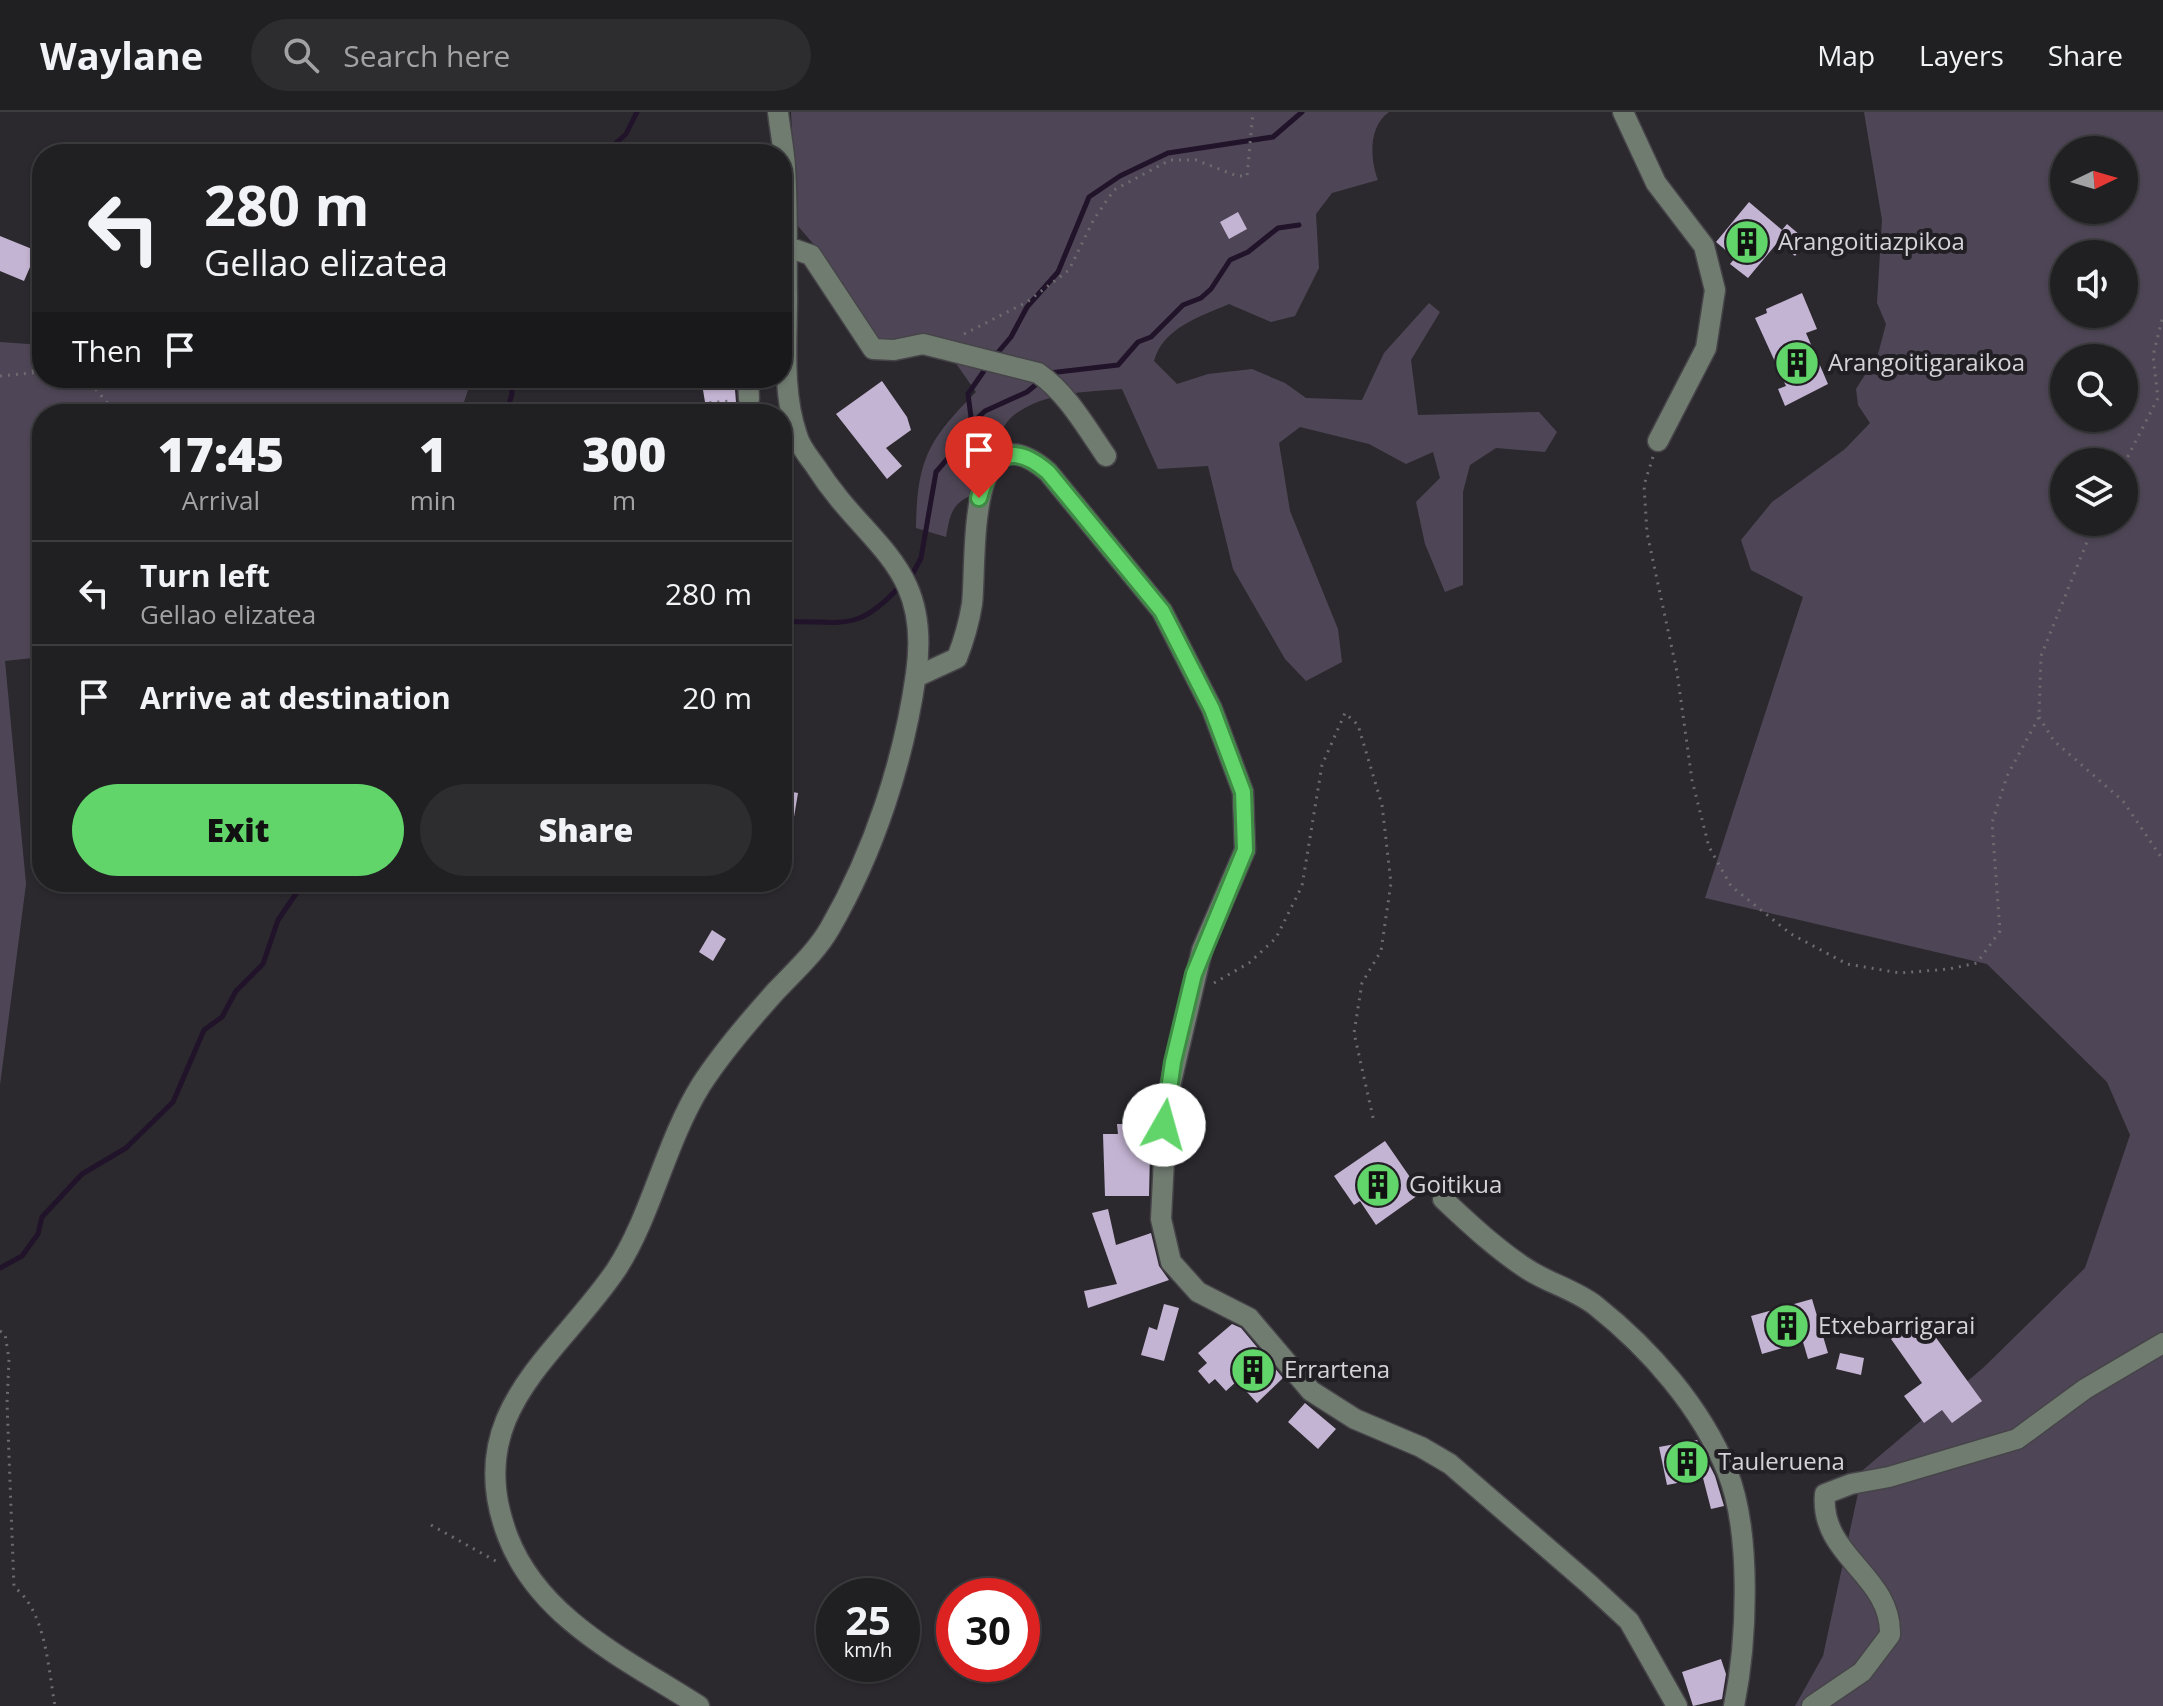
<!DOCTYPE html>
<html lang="en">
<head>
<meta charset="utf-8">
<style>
  :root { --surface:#201f22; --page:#2d2c2f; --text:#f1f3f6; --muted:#a2a2a5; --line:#3d3d40; --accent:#61d46a }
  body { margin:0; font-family:"Open Sans",sans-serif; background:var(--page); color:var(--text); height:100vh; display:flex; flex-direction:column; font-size:30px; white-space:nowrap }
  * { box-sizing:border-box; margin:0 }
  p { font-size:26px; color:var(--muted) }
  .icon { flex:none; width:44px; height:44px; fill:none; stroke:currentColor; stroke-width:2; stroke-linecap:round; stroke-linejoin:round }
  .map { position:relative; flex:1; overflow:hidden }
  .panel { position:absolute; left:32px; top:292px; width:760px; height:488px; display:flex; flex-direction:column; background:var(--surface); border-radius:32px; box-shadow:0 2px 6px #0004,0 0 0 2px var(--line) }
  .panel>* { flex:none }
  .guide { position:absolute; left:32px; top:32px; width:760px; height:244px; border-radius:32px; box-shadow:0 2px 6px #0004,0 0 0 2px var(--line); background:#201f22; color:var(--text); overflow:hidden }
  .needle { width:52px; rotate:85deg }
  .buttons { position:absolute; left:2050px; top:24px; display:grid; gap:16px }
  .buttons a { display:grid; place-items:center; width:88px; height:88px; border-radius:50%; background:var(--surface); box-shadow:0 2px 6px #0004,0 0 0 2px var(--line); font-size:40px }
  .speed { position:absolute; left:816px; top:1466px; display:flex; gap:16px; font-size:40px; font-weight:700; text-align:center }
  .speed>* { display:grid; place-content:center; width:104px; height:104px; border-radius:50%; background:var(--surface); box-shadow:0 2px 6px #0004,0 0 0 2px var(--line); line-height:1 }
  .speed small { font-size:20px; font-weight:400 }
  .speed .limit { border:12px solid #d22; background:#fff; color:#111 }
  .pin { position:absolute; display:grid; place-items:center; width:68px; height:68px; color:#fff; margin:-82px -34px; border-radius:50% 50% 50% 0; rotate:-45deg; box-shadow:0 0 8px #0007 }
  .pin .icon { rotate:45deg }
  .me { position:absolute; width:88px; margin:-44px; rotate:7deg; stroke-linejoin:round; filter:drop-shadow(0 0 6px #0008) }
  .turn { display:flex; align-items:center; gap:28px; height:168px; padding:0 40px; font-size:36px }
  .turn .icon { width:104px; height:104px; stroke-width:2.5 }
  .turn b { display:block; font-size:56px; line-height:68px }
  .then { display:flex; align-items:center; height:76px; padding:0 40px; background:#0003; gap:16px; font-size:30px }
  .eta { display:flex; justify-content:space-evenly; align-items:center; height:136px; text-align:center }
  .eta b { font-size:48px; font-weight:800; line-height:56px }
  .primary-button { display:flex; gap:16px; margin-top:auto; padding:16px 40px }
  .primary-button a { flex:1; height:92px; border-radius:48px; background:var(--accent); color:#111; font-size:32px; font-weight:800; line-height:92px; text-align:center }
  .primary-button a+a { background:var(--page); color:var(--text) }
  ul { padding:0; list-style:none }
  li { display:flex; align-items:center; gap:24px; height:104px; padding:0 40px; border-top:2px solid var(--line) }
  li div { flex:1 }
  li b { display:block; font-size:30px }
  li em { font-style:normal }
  header { display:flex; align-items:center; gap:48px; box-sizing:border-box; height:112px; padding:0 40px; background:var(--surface); border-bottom:2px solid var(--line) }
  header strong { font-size:38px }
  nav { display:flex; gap:44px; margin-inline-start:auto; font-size:28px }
  .search { width:560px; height:72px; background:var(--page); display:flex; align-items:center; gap:20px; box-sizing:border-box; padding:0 28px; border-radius:44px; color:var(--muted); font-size:30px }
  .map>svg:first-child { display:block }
</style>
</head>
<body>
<header>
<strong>Waylane</strong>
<div class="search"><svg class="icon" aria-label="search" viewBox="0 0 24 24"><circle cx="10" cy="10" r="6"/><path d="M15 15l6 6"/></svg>Search here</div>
<nav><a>Map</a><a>Layers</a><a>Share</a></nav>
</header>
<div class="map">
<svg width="2163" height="1594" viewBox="0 0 2163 1594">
  <rect width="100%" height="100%" fill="#2b292e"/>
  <path fill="#4e4656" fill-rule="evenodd" d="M791 0H1389C1368 15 1370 47 1378 68L1332 81 1316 102 1319 156 1295 204 1271 210 1229 192C1199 205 1163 216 1154 249L1177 272 1208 262 1252 257 1285 271 1306 286 1362 288 1384 241 1429 191 1440 200 1411 248 1418 303 1539 300 1557 320 1545 340 1496 336 1470 353 1463 380V473L1445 480 1425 432 1416 390 1440 366 1433 340 1406 352 1369 332 1300 315 1279 331 1290 399 1338 517 1342 550 1306 569 1285 547 1233 457 1208 354 1158 357 1122 277C1086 280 1044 280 1014 303 997 316 982 362 975 382 952 390 950 402 946 425L916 416C917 348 928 328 976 280L943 233 885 241 823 143 797 113Z
    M1864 0H2163V1594H1795L1823 1544 1863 1358 1983 1256 2085 1156 2130 1023 2107 970 1987 852 1705 786 1803 485 1751 458 1741 428 1772 390 1845 337 1870 311 1858 293 1856 277 1878 242 1886 212 1877 191 1882 108ZM2064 38H2124V98H2064ZM2064 142H2124V202H2064ZM2064 246H2124V306H2064ZM2064 350H2124V410H2064Z
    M0 230 42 233V266H157L181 276 194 266H472L460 302H42V545L5 549 26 772 0 973Z"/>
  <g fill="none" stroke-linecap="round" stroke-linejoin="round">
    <path stroke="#20132a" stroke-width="5" d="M604 42 626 22 637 0
      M994 245 1011 225 1027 195 1058 160 1089 85 1120 64 1168 41 1273 25 1302 0
      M1049 261 1118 253 1138 230 1151 225 1183 193 1201 186 1211 177 1230 148 1248 140 1278 116 1299 113
      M506 302 512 282 511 266
      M967 316 985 299 1027 280 1039 270
      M913 461 921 446 936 360 961 331 971 305 968 282 988 253
      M782 510C840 507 855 524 900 474
      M0 1156 22 1144 38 1122 42 1105 82 1062 126 1036 173 990 204 918 222 905 236 879 263 852 278 808 304 770"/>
  </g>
  <path fill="#c4b4d3" d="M1749 90 1782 118 1787 112 1807 129 1795 144 1778 130 1748 166 1730 152 1735 146 1716 130Z
    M1238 100 1247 117 1229 127 1220 110Z
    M0 124 37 139 24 169 0 159Z
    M1802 181 1817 217 1806 221 1828 272 1785 294 1778 277 1786 274 1755 206 1767 201 1766 197Z
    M701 266H734L737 302H707Z
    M882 269 907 305 911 318 886 336 902 354 887 367 836 302Z
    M782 678 798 681 790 729 782 728Z
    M712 818 726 827 713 849 699 840Z
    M1134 998H1151L1149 1084H1105L1103 1022H1118L1117 1012H1135Z
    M1385 1029 1421 1081 1376 1113 1360 1089 1354 1093 1334 1064Z
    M1108 1097 1116 1133 1151 1121 1159 1154 1169 1168 1088 1196 1084 1179 1117 1172 1092 1101Z
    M1812 1187 1828 1241 1808 1247 1803 1230 1762 1242 1751 1204Z
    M1164 1192 1179 1196 1164 1249 1141 1243 1149 1215 1157 1218Z
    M1921 1205 1982 1289 1952 1311 1942 1298 1924 1311 1904 1284 1922 1271 1891 1227Z
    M1232 1212 1241 1216 1283 1266 1257 1291 1237 1269 1226 1279 1215 1267 1209 1272 1198 1259 1207 1251 1198 1241Z
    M1840 1241 1864 1246 1861 1263 1836 1257Z
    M1305 1291 1336 1317 1318 1337 1288 1310Z
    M1697 1328 1715 1364 1724 1394 1711 1397 1703 1366 1667 1373 1659 1335Z
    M1721 1547 1726 1562 1722 1587 1693 1594 1682 1560Z"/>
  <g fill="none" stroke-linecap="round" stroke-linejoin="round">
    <g stroke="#464449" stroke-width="23">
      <path id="minor" d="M1623 0 1656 71 1704 134 1715 178 1706 236 1658 329
        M782 133 811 143 873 237 894 238 923 232 1038 261C1067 281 1086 315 1106 344
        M748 266 749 287
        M916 565 957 546C964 528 969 511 972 492 977 450 965 289 1048 360L1162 499 1212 597 1243 680 1245 738 1202 838 1167 987 1161 1107 1171 1150 1198 1180 1249 1206 1311 1279 1355 1307 1421 1335 1450 1352 1589 1472 1629 1509 1677 1594
        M1443 1087C1470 1112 1496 1137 1527 1157 1548 1171 1576 1178 1596 1194 1650 1237 1701 1295 1727 1359 1752 1420 1747 1530 1734 1594
        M699 1594C628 1548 540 1508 508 1425 460 1301 557 1245 616 1158 651 1105 665 1031 701 973 723 939 749 909 776 879 795 859 817 839 830 816 874 740 904 648 916 562 932 452 867 435 816 355 809 345 800 335 797 323 782 280 787 230 787 185 786 142 788 98 785 55 784 37 780 18 778 0
        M1812 1594 1862 1560 1890 1523C1892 1463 1819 1444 1825 1382L1851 1372 1889 1365 2017 1327 2085 1277 2163 1231"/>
    </g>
    <path stroke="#6d6b70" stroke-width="3" stroke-dasharray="2 6" stroke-linecap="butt" d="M964 222 1027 190 1069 158 1094 107 1114 78 1170 48H1196L1237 64H1247L1253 0
      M32 259 42 255
      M0 264 42 260
      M75 266 92 273 117 302
      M699 302 707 291 730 289
      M1653 345 1644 373 1647 421 1677 560 1692 668 1709 735 1731 774 1791 822 1847 852 1900 861 1949 857 1977 851 2000 819 1992 711 2007 664 2039 605 2041 544 2095 410
      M2124 352 2158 286 2153 244 2163 203
      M2039 605 2054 629 2123 689 2163 748
      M1214 871 1249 851 1276 826 1302 774 1322 653 1345 601 1358 613 1382 693 1391 771 1381 839 1362 871 1354 921 1374 1010
      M0 1219 5 1222 9 1247 7 1291 14 1475C46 1499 48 1556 55 1594
      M431 1413 501 1452"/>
    <use href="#minor" stroke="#717c71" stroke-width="20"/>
  </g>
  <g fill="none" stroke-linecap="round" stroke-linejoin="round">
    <g stroke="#3f8a45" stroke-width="20">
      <path id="route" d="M979 386C991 344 1011 328 1048 360L1162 499 1212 597 1243 680 1245 738 1194 862 1173 950 1164 1013"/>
    </g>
    <use href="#route" stroke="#61d46a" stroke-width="14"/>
  </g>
  <defs>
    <g id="building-disc" transform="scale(2.3)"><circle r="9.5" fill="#61d46a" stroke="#221f24"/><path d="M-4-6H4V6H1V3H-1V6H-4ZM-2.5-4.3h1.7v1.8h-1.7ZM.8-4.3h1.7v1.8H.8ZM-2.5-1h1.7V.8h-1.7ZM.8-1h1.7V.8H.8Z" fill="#111"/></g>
  </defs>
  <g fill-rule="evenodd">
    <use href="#building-disc" x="1747" y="130"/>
    <use href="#building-disc" x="1797" y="251"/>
    <use href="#building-disc" x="1378" y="1073"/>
    <use href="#building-disc" x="1787" y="1214"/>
    <use href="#building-disc" x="1253" y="1258"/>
    <use href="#building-disc" x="1687" y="1350"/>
  </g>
  <g text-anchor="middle" stroke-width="8" stroke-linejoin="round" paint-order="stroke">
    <g font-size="24" fill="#d5d3d7" stroke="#221f24" text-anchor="start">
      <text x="1778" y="138">Arangoitiazpikoa</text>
      <text x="1828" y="259">Arangoitigaraikoa</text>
      <text x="1409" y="1081">Goitikua</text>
      <text x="1818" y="1222">Etxebarrigarai</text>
      <text x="1284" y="1266">Errartena</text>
      <text x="1718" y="1358">Tauleruena</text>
    </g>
  </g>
</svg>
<div class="buttons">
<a><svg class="needle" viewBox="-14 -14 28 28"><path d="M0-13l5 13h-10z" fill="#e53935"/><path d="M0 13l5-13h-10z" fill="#a2a2a5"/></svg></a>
<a><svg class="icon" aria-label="sound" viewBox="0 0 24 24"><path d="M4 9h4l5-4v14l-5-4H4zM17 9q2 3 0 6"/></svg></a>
<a><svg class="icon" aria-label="search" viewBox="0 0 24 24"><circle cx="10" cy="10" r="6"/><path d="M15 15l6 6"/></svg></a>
<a><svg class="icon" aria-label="layers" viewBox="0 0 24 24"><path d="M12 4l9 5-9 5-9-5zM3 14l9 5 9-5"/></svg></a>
</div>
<div class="speed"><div>25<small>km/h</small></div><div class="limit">30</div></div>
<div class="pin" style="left:979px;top:386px;background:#d93025"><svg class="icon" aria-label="arrive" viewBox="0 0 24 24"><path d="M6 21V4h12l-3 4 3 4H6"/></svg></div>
<svg class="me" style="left:1164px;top:1013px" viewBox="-20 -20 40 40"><circle r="19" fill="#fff"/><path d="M0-13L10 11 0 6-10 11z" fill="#61d46a"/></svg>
<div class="guide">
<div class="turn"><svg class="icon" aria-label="left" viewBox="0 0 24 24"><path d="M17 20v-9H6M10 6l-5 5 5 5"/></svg><div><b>280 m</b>Gellao elizatea</div></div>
<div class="then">Then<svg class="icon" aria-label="arrive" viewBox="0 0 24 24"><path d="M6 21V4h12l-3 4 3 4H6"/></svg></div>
</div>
<section class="panel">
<div class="eta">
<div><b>17:45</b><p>Arrival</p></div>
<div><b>1</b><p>min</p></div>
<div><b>300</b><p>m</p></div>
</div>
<ul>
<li><svg class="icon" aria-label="left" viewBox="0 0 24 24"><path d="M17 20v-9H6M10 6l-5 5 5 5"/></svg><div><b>Turn left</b><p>Gellao elizatea</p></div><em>280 m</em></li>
<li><svg class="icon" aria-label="arrive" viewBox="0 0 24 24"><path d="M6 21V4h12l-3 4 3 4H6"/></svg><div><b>Arrive at destination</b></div><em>20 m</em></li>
</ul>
<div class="primary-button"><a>Exit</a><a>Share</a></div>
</section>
</div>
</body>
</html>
